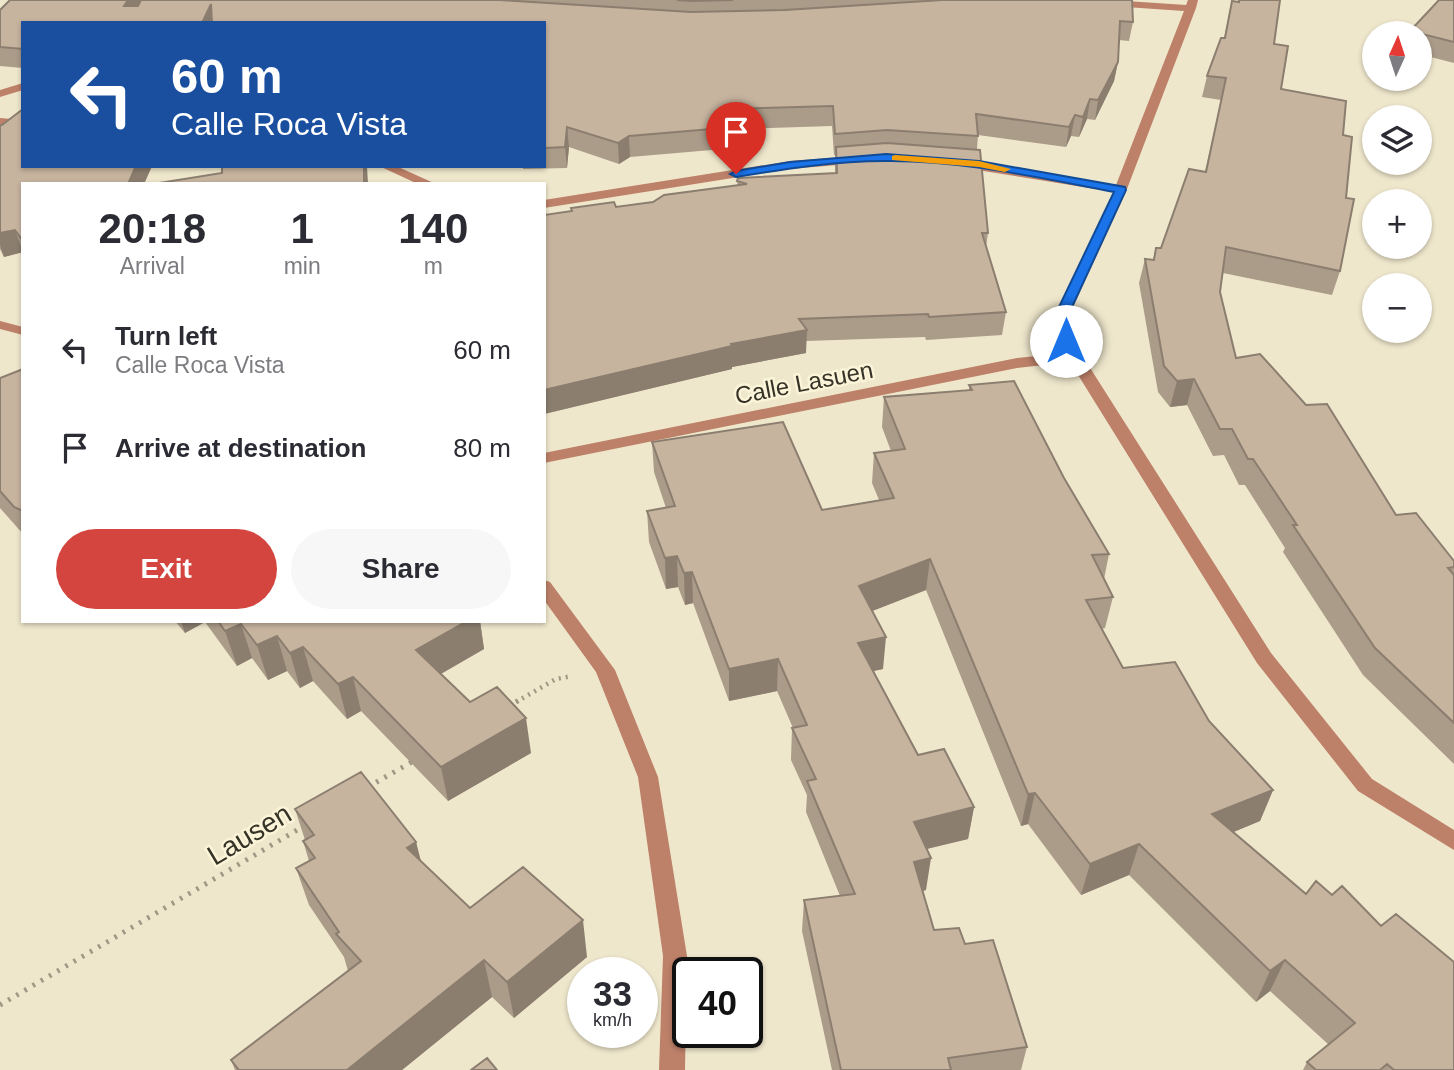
<!DOCTYPE html>
<html lang="en">
<head>
<meta charset="utf-8">
<style>
  :root { --surface:#fff; --page:#f7f7f7; --text:#2b2b33; --muted:#7c7c81; --accent:#d3453e }
  body { margin:0; font-family:Helvetica,sans-serif; background:var(--page); color:var(--text); height:100vh; display:flex; flex-direction:column; font-size:26px; white-space:nowrap }
  * { box-sizing:border-box; margin:0 }
  p { font-size:23px; color:var(--muted) }
  .icon { flex:none; width:38px; height:38px; fill:none; stroke:currentColor; stroke-width:2; stroke-linecap:round; stroke-linejoin:round }
  .map { position:relative; flex:1; overflow:hidden }
  .panel { position:absolute; left:21px; top:182px; width:525px; height:441px; display:flex; flex-direction:column; background:var(--surface); border-radius:0px; box-shadow:0 2px 5px #0004 }
  .panel>* { flex:none }
  .hud { position:absolute; left:21px; top:21px; width:525px; height:147px; border-radius:0px; box-shadow:0 2px 5px #0004; background:#1a4fa0; color:#fff; overflow:hidden }
  .needle { width:46px; rotate:3deg }
  .buttons { position:absolute; left:1362px; top:21px; display:grid; gap:14px }
  .buttons a { display:grid; place-items:center; width:70px; height:70px; border-radius:50%; background:var(--surface); box-shadow:0 2px 5px #0004; font-size:35px }
  .speed { position:absolute; left:567px; top:957px; display:flex; gap:14px; font-size:35px; font-weight:700; text-align:center }
  .speed>* { display:grid; place-content:center; width:91px; height:91px; border-radius:50%; background:var(--surface); box-shadow:0 2px 5px #0004; line-height:1 }
  .speed small { font-size:18px; font-weight:400 }
  .speed .limit { border:4px solid #111; border-radius:10px; background:#fff; color:#111 }
  .pin { position:absolute; display:grid; place-items:center; width:60px; height:60px; color:#fff; margin:-72px -30px; border-radius:50% 50% 50% 0; rotate:-45deg; box-shadow:0 0 7px #0007 }
  .pin .icon { rotate:45deg }
  .me { position:absolute; width:77px; margin:-38px; rotate:0deg; stroke-linejoin:round; filter:drop-shadow(0 0 5px #0008) }
  .turn { display:flex; align-items:center; gap:24px; height:147px; padding:0 35px; font-size:32px }
  .turn .icon { width:91px; height:91px; stroke-width:2.5 }
  .turn b { display:block; font-size:49px; line-height:60px }
  .eta { display:flex; justify-content:space-evenly; align-items:center; height:119px; text-align:center }
  .eta b { font-size:42px; font-weight:700; line-height:49px }
  .cta { display:flex; gap:14px; margin-top:auto; padding:14px 35px }
  .cta a { flex:1; height:80px; border-radius:42px; background:var(--accent); color:#fff; font-size:28px; font-weight:700; line-height:80px; text-align:center }
  .cta a+a { background:var(--page); color:var(--text) }
  ul { padding:0; list-style:none }
  li { display:flex; align-items:center; gap:21px; height:98px; padding:0 35px }
  li div { flex:1 }
  li b { display:block; font-size:26px }
  li em { font-style:normal }
  .map>svg:first-child { display:block }
</style>
</head>
<body>
<div class="map">
<svg width="1454" height="1070" viewBox="0 0 1454 1070">
  <rect width="100%" height="100%" fill="#efe7cc"/>
  <g fill="none" stroke-linecap="round" stroke-linejoin="round">
    <path stroke="#9e9884" stroke-width="4.5" stroke-dasharray="2 5" stroke-linecap="butt" d="M516 702 556 679 572 676"/>
    <path stroke="#9e9884" stroke-width="5" stroke-dasharray="2.5 7" stroke-linecap="butt" d="M508 707 519 700
      M368 787 415 760
      M0 1005 304 826"/>
    <path fill="#bd8068" fill-rule="evenodd" d="M1188 0H1198L1196 8 1127 189 1073 307V341L1271 653 1372 779 1454 830V850L1358 791 1257 663 1070 362 1017 368 544 463V453L1017 358 1065 353 1059 341V307L1114 192 958 167 952 163 958 159 1116 185 1184 11 1111 6 1106 3 1111 0 1186 5Z
      M23 83V90L0 97V90Z
      M0 118 23 120V126L0 124Z
      M857 156 863 160 861 163 790 169 544 208V200L790 161Z
      M379 166H396L436 184H418Z
      M0 321 23 327V335L0 329Z
      M544 580 550 582 615 670 658 777 687 956 685 1070H659L663 956 638 777 596 672 544 600Z"/>
  </g>
  <path fill="#ab9b89" d="M10 0H1132L1133 22 1129 41 1119 40 1118 62 1114 81 1095 120 1087 119 1079 137 1071 136 1066 147 978 135 977 149 988 233 986 247 1006 312 1002 335 926 340 925 337 806 341V353L732 367V369L544 414V215L571 211V208L616 207 653 202 737 186 738 178 835 173V155H834L832 126 735 129V148L630 157 619 164 569 147 567 168 523 169V166H544V23H23V68L0 66V10Z
    M1454 0V63L1419 54V33H1409L1410 31Z
    M1232 1 1274 44 1281 89 1343 135 1346 198 1340 271 1332 295 1223 273 1220 292 1236 358 1396 515 1454 561V764L1363 675 1283 552 1285 548 1245 485H1239L1224 455 1213 456 1187 405 1170 407 1158 392 1139 283 1145 259 1153 260 1156 248H1161L1205 172 1221 100 1202 97 1207 76 1224 38Z
    M0 125H2L23 166H152L144 184H23V252L4 257 0 249Z
    M484 166H522L484 168Z
    M23 369V534L0 508V378Z
    M969 385 1064 478 1109 554 1104 579 1113 597 1105 628 1102 629 1123 668 1209 721 1273 790 1260 821 1233 832 1454 1070H1303L1307 1062 1329 1045 1270 991 1256 1002 1129 875 1081 895 1028 824 1021 826 926 590 872 611 883 669 873 671 918 755 974 807 968 839 927 849 926 890 923 891 934 930 965 944 1027 1047 1021 1070H832L802 931 804 900 840 896 806 812 807 795 791 760 792 728H793L777 691 729 701 693 603 685 605 678 587 666 589 649 542 647 511 666 508 654 472 652 442 822 510 879 500 872 483 874 453 891 451 882 427 884 397 969 390Z
    M175 621H480L484 649 441 674 470 702 531 753 448 801 361 711 347 719 313 681 300 688 287 671 268 680 252 658 237 666 205 622 185 633Z
    M295 809 416 842 421 861 470 908 587 957 514 1018 492 997 402 1070H235L231 1060 348 971 344 957 309 905 296 868 309 861 303 841 305 840Z"/>
  <path fill="#8b7e6f" d="M128 0H143L130 23 124 6Z
    M211 4 215 23H202Z
    M1118 62 1114 81 1095 120 1098 100Z
    M1090 99 1087 119 1079 137 1083 117Z
    M1075 115 1071 136 1066 147 1069 127Z
    M567 127 569 147 567 168 565 147Z
    M629 136 630 157 619 164 618 143Z
    M136 166H152L144 184H128Z
    M364 166H367L368 184H364Z
    M15 230 23 252 4 257 0 245V233Z
    M807 330 806 353 732 367V369L544 414V390L731 344Z
    M1194 379 1187 405 1170 407 1177 381Z
    M677 556 678 587 666 589 665 558Z
    M930 559 926 590 857 617 859 586Z
    M692 572 693 603 685 605 684 573Z
    M181 621H204L205 622 185 633Z
    M467 621H480L484 649 423 684 416 650Z
    M241 624 252 658 237 666 225 631Z
    M277 636 287 671 268 680 257 645Z
    M886 637 883 669 855 675 858 643Z
    M303 647 313 681 300 688 290 653Z
    M778 659 777 691 729 701V669Z
    M353 677 361 711 347 719 338 684Z
    M526 718 531 753 448 801 441 767Z
    M1273 790 1260 821 1200 846 1212 814Z
    M1035 793 1028 824 1021 826 1028 794Z
    M974 807 968 839 909 853 914 822Z
    M416 842 425 879 407 848Z
    M1139 844 1129 875 1081 895 1090 864Z
    M931 858 926 890 910 894 914 862Z
    M583 920 587 957 514 1018 507 982Z
    M484 960 492 997 402 1070H347Z
    M1285 960 1270 991 1256 1002 1270 971Z"/>
  <path fill="#c7b49f" stroke="#8b7e6f" stroke-width="2" d="M10 0H128L124 6H138L141 0H500L691 12 785 10 942 0H1132L1133 22 1120 21 1118 62 1098 100 1090 99 1083 117 1075 115 1069 127 976 114 978 136 887 130 835 134 833 106 732 109 735 127 629 136 618 143 567 127 565 147 544 148V23H212L211 4 202 23H23V49L0 47V10Z
    M677 0H733L691 1Z
    M1239 0H1280L1274 44 1288 46 1281 89 1346 101 1343 135 1352 137 1346 198 1354 199 1340 271 1226 247 1220 292 1236 358 1260 354 1306 405 1327 404 1396 515 1416 513 1454 561V567L1448 568 1454 575V723L1375 648 1293 525H1297L1253 459H1248L1232 429H1220L1194 379 1177 381 1164 366 1145 259 1154 260 1156 248H1161L1189 169 1206 172 1226 78 1207 76 1221 38H1225L1232 1 1239 2Z
    M1439 0H1454V42L1410 31Z
    M23 109V166H136L128 184H23V241L15 230 0 233V125H2Z
    M887 143 980 150 988 233H982L1006 312 929 317 928 314 799 319 807 330 731 344 732 346 544 390V215L572 211 571 208 614 202 616 207 653 202 664 195 747 184 737 181 738 178 837 173 836 147Z
    M222 166H364V184H153L222 173Z
    M23 369V511L14 507 0 491V378Z
    M1014 381 1064 478 1109 554 1092 555 1113 597 1086 600 1123 668 1175 662 1209 721 1273 790 1212 814 1306 894 1316 881 1332 895 1342 886 1381 926 1396 914 1454 962V1070H1394L1387 1064 1380 1070H1316L1307 1062 1355 1023 1285 960 1270 971 1139 844 1090 864 1035 793 1028 794 930 559 859 586 886 637 858 643 918 755 944 749 974 807 914 822 931 858 914 862 934 930 959 928 965 944 993 940 1027 1047 948 1058 951 1070H841L804 900 855 894 807 781 816 779 792 728 807 725 778 659 729 669 692 572 684 573 677 556 665 558 647 511 675 506 652 442 783 422 822 510 894 498 874 453 905 449 884 397 972 390 969 385Z
    M218 621H467L416 650 470 702 497 687 526 718 441 767 353 677 338 684 303 647 290 653 277 636 257 645 241 624 225 631Z
    M361 772 416 842 407 848 470 908 523 867 583 920 507 982 484 960 347 1070H239L231 1060 361 961 336 934 339 932 296 868 315 858 303 841 314 835 295 809Z
    M487 1058 497 1070H471Z"/>
  <path fill="#1a73e8" stroke="#114b97" stroke-width="2" d="M886 154 979 161 1125 187 1126 190 1072 307 1071 343 1066 345 1059 341V307L1114 192C1039 178 962 160 885 161 835 161 785 169 736 177L730 174 736 171 790 162Z"/>
  <path fill="#f59e0b" d="M895 155 979 161 1011 169 1005 172 979 167 892 160V156Z"/>
  <g text-anchor="middle" stroke-width="5" stroke-linejoin="round" paint-order="stroke">
    <g font-size="24" fill="#353227" stroke="#fcf4d9">
      <text transform="translate(804 383) rotate(-11)" y="8">Calle Lasuen</text>
    </g>
    <g font-size="28" fill="#353227" stroke="#fcf4d9">
      <text transform="translate(249 834) rotate(-31)" y="10">Lausen</text>
    </g>
  </g>
</svg>
<div class="buttons">
<a><svg class="needle" viewBox="-14 -14 28 28"><path d="M0-13l5 13h-10z" fill="#e53935"/><path d="M0 13l5-13h-10z" fill="#7c7c81"/></svg></a>
<a><svg class="icon" aria-label="layers" viewBox="0 0 24 24"><path d="M12 4l9 5-9 5-9-5zM3 14l9 5 9-5"/></svg></a>
<a>+</a>
<a>−</a>
</div>
<div class="speed"><div>33<small>km/h</small></div><div class="limit">40</div></div>
<div class="pin" style="left:736px;top:174px;background:#d93025"><svg class="icon" aria-label="arrive" viewBox="0 0 24 24"><path d="M6 21V4h12l-3 4 3 4H6"/></svg></div>
<svg class="me" style="left:1066px;top:341px" viewBox="-20 -20 40 40"><circle r="19" fill="#fff"/><path d="M0-13L10 11 0 6-10 11z" fill="#1a73e8"/></svg>
<div class="hud">
<div class="turn"><svg class="icon" aria-label="left" viewBox="0 0 24 24"><path d="M17 20v-9H6M10 6l-5 5 5 5"/></svg><div><b>60 m</b>Calle Roca Vista</div></div>
</div>
<section class="panel">
<div class="eta">
<div><b>20:18</b><p>Arrival</p></div>
<div><b>1</b><p>min</p></div>
<div><b>140</b><p>m</p></div>
</div>
<ul>
<li><svg class="icon" aria-label="left" viewBox="0 0 24 24"><path d="M17 20v-9H6M10 6l-5 5 5 5"/></svg><div><b>Turn left</b><p>Calle Roca Vista</p></div><em>60 m</em></li>
<li><svg class="icon" aria-label="arrive" viewBox="0 0 24 24"><path d="M6 21V4h12l-3 4 3 4H6"/></svg><div><b>Arrive at destination</b></div><em>80 m</em></li>
</ul>
<div class="cta"><a>Exit</a><a>Share</a></div>
</section>
</div>
</body>
</html>
